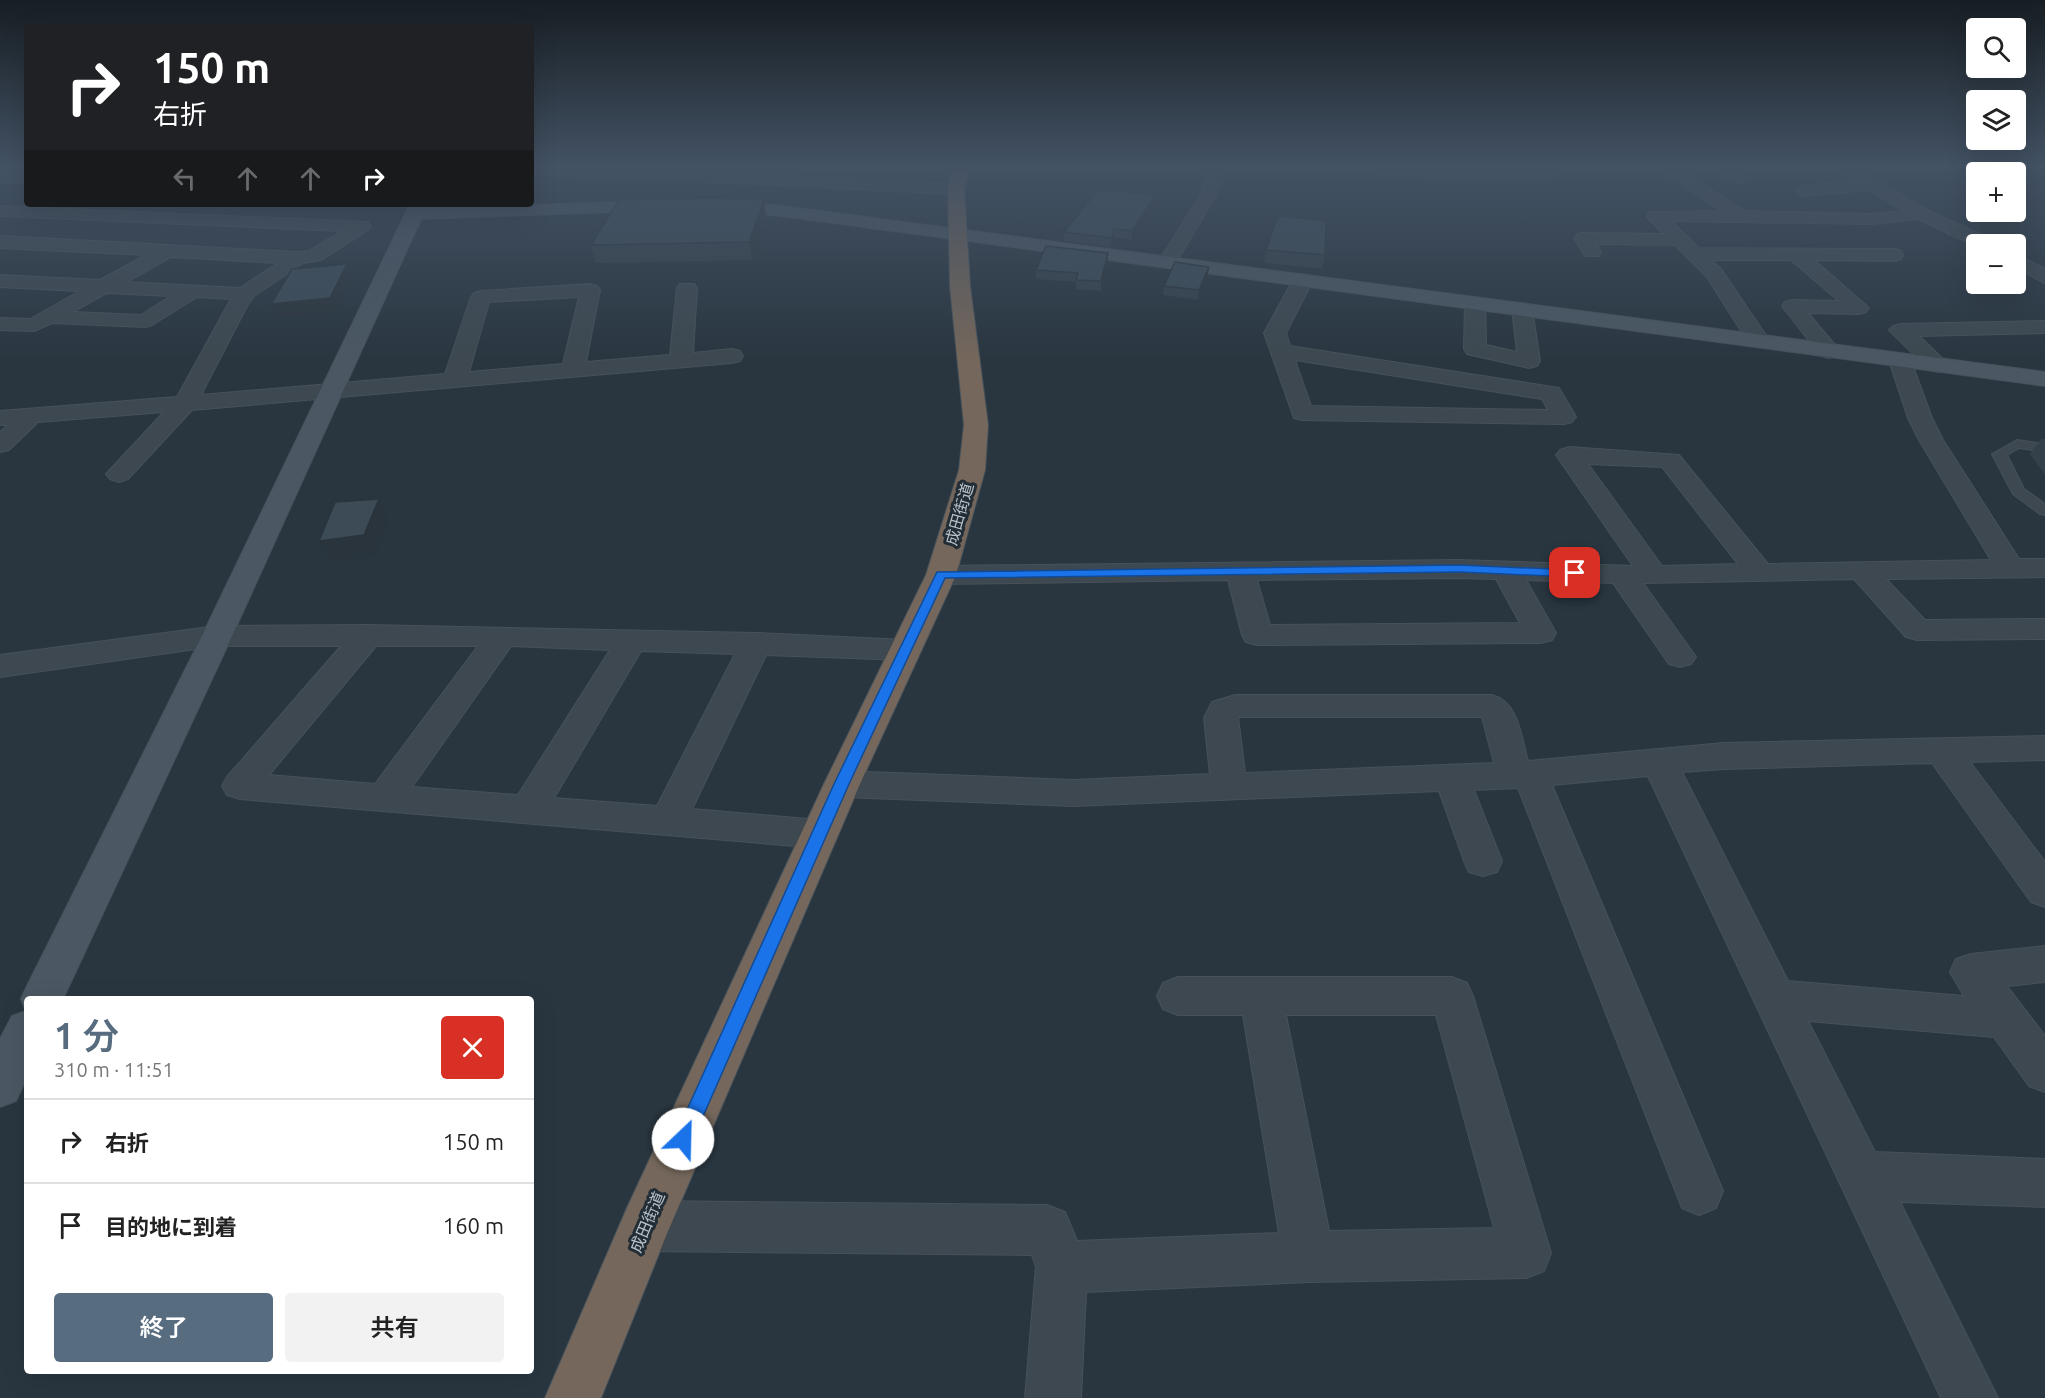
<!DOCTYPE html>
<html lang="ja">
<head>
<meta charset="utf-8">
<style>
  :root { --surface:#fff; --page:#f2f2f2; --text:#222; --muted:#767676; --line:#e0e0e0; --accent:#586c7f }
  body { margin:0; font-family:Ubuntu,"Noto Sans JP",sans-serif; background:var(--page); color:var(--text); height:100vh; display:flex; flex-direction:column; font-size:22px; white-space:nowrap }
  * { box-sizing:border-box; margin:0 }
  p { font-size:20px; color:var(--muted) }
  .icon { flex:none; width:33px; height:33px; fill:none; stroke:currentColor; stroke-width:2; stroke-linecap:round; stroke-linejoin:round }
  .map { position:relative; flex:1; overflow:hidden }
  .drawer { position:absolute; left:24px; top:996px; width:510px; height:378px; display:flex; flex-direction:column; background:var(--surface); border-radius:6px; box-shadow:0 6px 24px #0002 }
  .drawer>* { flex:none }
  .banner { position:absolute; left:24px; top:24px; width:510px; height:183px; border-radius:6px; box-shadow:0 6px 24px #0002; background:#202124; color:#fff; overflow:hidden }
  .buttons { position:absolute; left:1966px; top:18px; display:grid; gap:12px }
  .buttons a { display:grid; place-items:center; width:60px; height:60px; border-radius:6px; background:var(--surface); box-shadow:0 6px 24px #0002; font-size:30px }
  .pin { position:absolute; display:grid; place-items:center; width:51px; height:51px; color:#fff; margin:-26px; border-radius:12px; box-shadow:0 3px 9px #0006 }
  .me { position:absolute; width:66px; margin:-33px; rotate:24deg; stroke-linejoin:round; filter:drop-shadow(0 0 4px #0008) }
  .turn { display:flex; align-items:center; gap:21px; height:126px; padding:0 30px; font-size:27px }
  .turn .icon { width:78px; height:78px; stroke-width:2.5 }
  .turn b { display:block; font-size:42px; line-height:51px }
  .lanes { display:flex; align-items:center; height:57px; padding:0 30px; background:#0003; justify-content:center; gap:30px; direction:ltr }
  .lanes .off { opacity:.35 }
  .round { display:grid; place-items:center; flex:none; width:63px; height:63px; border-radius:6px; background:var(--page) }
  .summary { display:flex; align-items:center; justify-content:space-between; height:102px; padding:0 30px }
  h1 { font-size:36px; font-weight:600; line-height:45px; color:var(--accent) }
  .cta { display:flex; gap:12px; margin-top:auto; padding:12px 30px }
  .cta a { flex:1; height:69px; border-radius:6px; background:var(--accent); color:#fff; font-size:24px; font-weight:600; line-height:69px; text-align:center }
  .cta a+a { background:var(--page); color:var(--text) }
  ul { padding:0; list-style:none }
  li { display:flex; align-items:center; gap:18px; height:84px; padding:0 30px; border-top:2px solid var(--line) }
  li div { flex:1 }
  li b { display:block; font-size:22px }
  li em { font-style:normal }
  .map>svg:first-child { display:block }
</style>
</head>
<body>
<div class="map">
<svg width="2045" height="1398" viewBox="0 0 2045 1398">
  <rect width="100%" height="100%" fill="#293640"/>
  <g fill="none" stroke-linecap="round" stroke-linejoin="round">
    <g stroke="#47515a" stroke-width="2">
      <path id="lane" d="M2017 440 2045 444V452L2019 448 2007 455 2024 489 2045 504V515L2040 514 2013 494 1992 454Z"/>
    </g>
    <g stroke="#47515a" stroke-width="2">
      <path id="street" d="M531 165 956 184 964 189 956 194 531 173Z
        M1211 165H1382L1536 170 1534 165H1550L1554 175 1546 180 1226 168 1215 197 1177 261 1175 265H1161L1159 261 1199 197Z
        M1658 165H1674L1745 211 1872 214 1903 211 1870 190 1803 196 1795 191 1803 186 1856 181 1832 165H1851L1927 210 1993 240 1995 244H1977V247L1919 219 1872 224 1671 221 1699 248 1894 249 1901 251 1903 255 1901 259 1894 261 1814 260 1869 308 1866 312 1859 314 1808 313 1840 351 1837 356 1829 358 1821 356 1782 306 1785 302 1792 300 1839 301 1791 260H1711L1721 269 1769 340 1766 345 1758 346 1750 345 1707 277 1675 245 1596 244 1601 252 1599 256H1585L1574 238 1577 234 1583 233 1664 234 1646 216 1649 212 1721 211 1659 169Z
        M1719 165H1793L1785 170 1742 173 1748 178 1740 183 1716 172 1714 169Z
        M0 172H27V182H0Z
        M0 206 368 222 371 226 368 230 321 260 303 263 254 296 247 306 201 395 445 374 471 297 474 293 481 291 590 284 597 286 600 290 586 362 670 355 677 288 680 284H694L697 288 693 353 732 349 740 351 743 356 740 361 732 363 192 410 128 479 119 482 110 479 106 474 164 412 38 422 9 450 0 452V432L8 425H0V411L177 397 231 299 197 297 152 325 145 327 52 323 34 331 0 330V318L30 319 80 291 0 287V275L100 280 146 255 0 248V236L298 252 309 251 342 231 0 216ZM171 257 278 263 240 288 127 282ZM107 293 171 296 141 315 73 312ZM579 297 563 364 469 372 489 302Z
        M2016 254 2045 269V283L2016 268Z
        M1303 274 1310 276 1313 280 1286 333 1290 346 1559 388 1576 417 1572 422 1564 424 1302 420 1294 418 1264 333 1293 280 1296 276ZM1295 360 1542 399 1548 410 1311 406Z
        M1475 297 1482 299 1485 303 1486 345 1517 352 1512 309 1515 305 1522 303 1529 305 1532 309 1540 361 1537 366 1529 368 1467 354 1464 349 1465 303 1468 299Z
        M2045 321V333L1919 336 1949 365 1946 370 1938 372 1930 370 1889 330 1893 326 1900 324Z
        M1900 354 1908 356 1911 361 1932 418 1943 440 2019 559H2045V577L1886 579 1925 620 2045 619V639L1917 640 1906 637 1854 579 1643 583 1696 657 1691 664 1680 667 1669 664 1613 583 1526 580 1556 633 1552 640 1541 643 1257 645 1246 642 1242 635 1228 580 941 584 931 581 926 575 931 569 941 566 1459 560 1633 566 1556 455 1560 450 1569 447 1679 455 1768 564 1991 560 1919 440 1908 418 1889 361 1892 356ZM1588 464 1662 467 1738 564 1662 566ZM1459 578 1496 579 1520 623 1270 625 1257 580Z
        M368 625 756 633 906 640 917 643 922 650 917 657 906 660 766 655 692 809 819 820 832 824 838 834 832 844 819 848 240 799 227 795 222 786 227 777 341 646H217L0 677V655L217 626ZM376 646H478L375 784 269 775ZM511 646 610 650 518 795 412 787ZM641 651 735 654 657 806 554 798Z
        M1235 695H1492C1519 702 1521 737 1528 761L1724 743 2045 736V760L1970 762 2045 862V907L2031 902 1932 763 1724 769 1682 772 1788 981 1964 996 1950 972 1956 959 1971 954 2045 946V982L2007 986 2045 1036V1092L2029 1086 1994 1037 1808 1021 1875 1152 2045 1159V1207L1900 1202 1998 1398H1941L1648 776 1552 785 1723 1191 1716 1208 1699 1215 1682 1208 1518 788 1474 790 1502 861 1497 872 1483 876 1469 872 1464 861 1439 791 1073 806 842 797 829 793 824 784 829 775 842 771 1073 780 1210 774 1204 718 1212 702ZM1238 717H1482L1494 763 1245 773Z
        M1178 977H1452L1467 983 1473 996 1551 1253 1544 1271 1526 1278 1309 1282 1086 1292 1081 1398H1025L1036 1267 1032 1255 645 1251 627 1244 620 1226 627 1208 645 1201 1047 1205 1065 1212 1077 1241 1279 1233 1243 1015H1178L1163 1009 1157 996 1163 983ZM1286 1015H1436L1494 1228 1329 1231Z"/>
    </g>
    <g stroke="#47515a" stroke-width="2">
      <path id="secondary" d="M659 201 665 202 668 206 665 210 421 219 232 636 63 999H27V1077L16 1101 0 1107V1039L12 1016 26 1011 21 999 27 986 202 636 410 204H428L426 208Z
        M720 201 774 205 2045 372V386L774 215 714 210 711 206 714 202Z"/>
    </g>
    <g stroke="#48535b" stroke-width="2">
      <path id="highway" d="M954 165H970L964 189 970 286 988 425 985 470 956 575 860 784 666 1236 601 1398H545L627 1208 824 784 926 575 959 470 964 425 950 286 948 189Z"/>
    </g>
    <use href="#lane" fill="#3d4850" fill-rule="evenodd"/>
    <use href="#street" fill="#3d4850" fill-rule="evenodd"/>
    <use href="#secondary" fill="#4b5863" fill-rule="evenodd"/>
    <use href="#highway" fill="#75675b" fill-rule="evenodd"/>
  </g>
  <path fill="#34404a" d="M1156 195V203L1132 240 1114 237 1111 247 1064 241V232Z
    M766 217 752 260 596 263 591 245Z
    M1266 250 1325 255 1322 269 1264 263Z
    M1108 262 1101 291 1076 289V282L1036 279V270Z
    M1208 276 1198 300 1163 295 1164 286Z
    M2041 439H2045V475L2030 454Z"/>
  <path fill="#2a343c" d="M1156 195V203L1132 240V231Z
    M764 200 766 217 752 260 749 242Z
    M1114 229V237L1111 247 1112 238Z
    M1108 253V262L1101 291V281Z
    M347 264 352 277 336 312 278 318 271 304Z
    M1209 267 1208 276 1198 300 1199 290Z
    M379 499 389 520 375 556 330 562 319 541Z"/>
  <path fill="#3c4b56" stroke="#2a343c" stroke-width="1.5" d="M1098 190 1156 195 1132 231 1114 229 1112 238 1064 232Z
    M714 198 764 200 749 242 591 245 619 200Z
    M1278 216 1326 221 1325 255 1266 250Z
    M1046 246 1108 253 1101 281 1076 280 1078 273 1036 270Z
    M1175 262 1209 267 1199 290 1164 286Z
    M347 264 330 298 271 304 292 269Z
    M379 499 364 535 319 541 335 502Z"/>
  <linearGradient id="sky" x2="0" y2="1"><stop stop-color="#171e23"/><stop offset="0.46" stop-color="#435264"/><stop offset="1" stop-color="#435264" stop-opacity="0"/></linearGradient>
  <rect width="2045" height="361" fill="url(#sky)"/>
  <path fill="#1a73e8" stroke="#114b97" stroke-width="1.5" d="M1459 565 1575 570 1581 573 1575 577 1459 572 945 578 849 784 690 1146 683 1148 677 1146 674 1139 677 1132 834 784 937 572Z"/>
  <g text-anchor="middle" stroke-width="6" stroke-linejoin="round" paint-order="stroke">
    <g font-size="16" fill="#bac3ca" stroke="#222d36">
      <text transform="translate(959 514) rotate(-74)" y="6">成田街道</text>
      <text transform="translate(647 1222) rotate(-67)" y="6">成田街道</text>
    </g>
  </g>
</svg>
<div class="buttons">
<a><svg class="icon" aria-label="search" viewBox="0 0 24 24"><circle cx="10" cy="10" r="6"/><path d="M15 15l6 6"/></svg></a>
<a><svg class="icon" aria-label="layers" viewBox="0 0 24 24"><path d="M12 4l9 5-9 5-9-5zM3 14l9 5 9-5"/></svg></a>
<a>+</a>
<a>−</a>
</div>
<div class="pin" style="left:1575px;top:573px;background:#d93025"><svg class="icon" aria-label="arrive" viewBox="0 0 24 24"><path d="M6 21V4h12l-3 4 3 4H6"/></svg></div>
<svg class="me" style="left:683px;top:1139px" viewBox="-20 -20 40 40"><circle r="19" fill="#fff"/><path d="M0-13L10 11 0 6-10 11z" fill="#1a73e8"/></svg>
<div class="banner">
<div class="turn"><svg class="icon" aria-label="right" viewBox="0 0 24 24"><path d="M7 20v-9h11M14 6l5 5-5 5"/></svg><div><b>150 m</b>右折</div></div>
<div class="lanes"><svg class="icon off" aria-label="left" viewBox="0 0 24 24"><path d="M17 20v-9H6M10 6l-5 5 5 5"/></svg><svg class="icon off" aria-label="ahead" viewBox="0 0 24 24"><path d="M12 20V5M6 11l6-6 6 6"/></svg><svg class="icon off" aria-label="ahead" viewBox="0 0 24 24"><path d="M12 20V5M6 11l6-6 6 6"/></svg><svg class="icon" aria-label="right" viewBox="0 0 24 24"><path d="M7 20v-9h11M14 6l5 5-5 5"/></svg></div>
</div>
<section class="drawer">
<div class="summary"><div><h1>1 分</h1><p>310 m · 11:51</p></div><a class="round" style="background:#d93025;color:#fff"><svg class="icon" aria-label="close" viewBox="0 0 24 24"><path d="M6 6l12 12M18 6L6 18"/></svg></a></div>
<ul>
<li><svg class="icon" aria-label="right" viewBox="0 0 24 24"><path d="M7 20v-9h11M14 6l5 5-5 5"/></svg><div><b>右折</b></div><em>150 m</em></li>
<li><svg class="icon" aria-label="arrive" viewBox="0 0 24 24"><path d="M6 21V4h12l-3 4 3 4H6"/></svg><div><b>目的地に到着</b></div><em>160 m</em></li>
</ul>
<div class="cta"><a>終了</a><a>共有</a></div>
</section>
</div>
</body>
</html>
